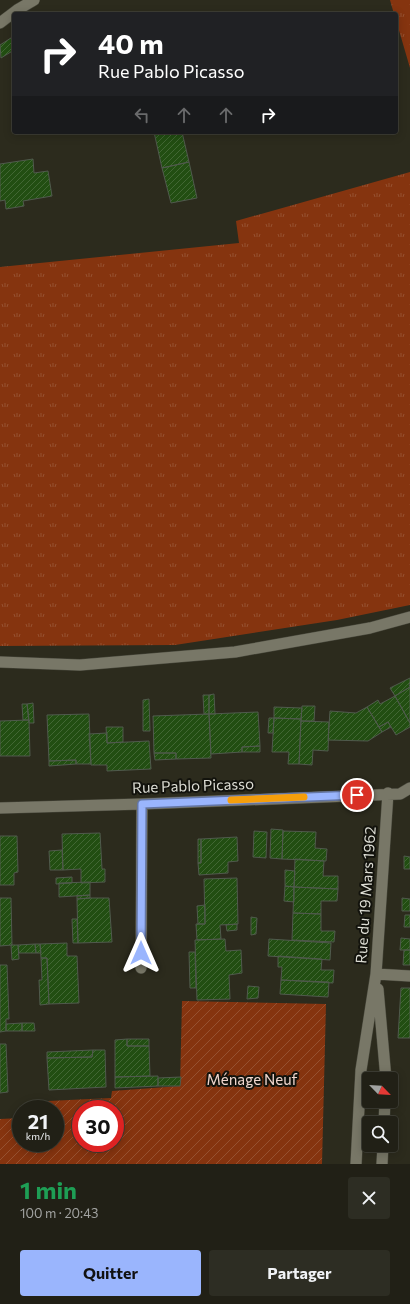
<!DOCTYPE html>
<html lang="fr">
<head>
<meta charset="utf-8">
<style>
  :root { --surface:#212016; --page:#2d2d23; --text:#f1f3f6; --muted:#a2a3a1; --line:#3e3e35; --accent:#9ab5fd }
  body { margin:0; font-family:Commissioner,sans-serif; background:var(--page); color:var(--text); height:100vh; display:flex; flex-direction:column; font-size:15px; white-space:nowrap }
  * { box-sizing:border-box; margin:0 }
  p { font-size:13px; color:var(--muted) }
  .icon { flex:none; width:22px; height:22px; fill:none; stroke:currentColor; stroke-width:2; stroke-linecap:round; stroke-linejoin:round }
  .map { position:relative; height:1164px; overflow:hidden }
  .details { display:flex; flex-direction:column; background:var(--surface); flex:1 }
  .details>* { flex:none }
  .banner { position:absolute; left:12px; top:12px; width:386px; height:122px; border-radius:4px; box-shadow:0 2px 10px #0003,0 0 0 1px var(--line); background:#202124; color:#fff; overflow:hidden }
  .needle { width:26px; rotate:115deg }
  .controls { position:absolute; left:362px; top:1072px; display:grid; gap:8px }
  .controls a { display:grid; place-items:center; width:36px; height:36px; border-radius:4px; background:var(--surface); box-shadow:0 2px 10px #0003,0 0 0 1px var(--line); font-size:20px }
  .speed { position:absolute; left:12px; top:1100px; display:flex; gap:8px; font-size:20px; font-weight:700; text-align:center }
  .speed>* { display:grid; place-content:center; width:52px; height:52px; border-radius:50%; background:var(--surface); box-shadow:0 2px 10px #0003,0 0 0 1px var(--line); line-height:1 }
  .speed small { font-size:10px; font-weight:400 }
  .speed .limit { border:6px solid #d22; background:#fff; color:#111 }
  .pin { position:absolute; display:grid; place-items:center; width:34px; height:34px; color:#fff; margin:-17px; border:2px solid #fff; border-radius:50%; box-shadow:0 1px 4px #0007 }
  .me { position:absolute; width:44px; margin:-22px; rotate:0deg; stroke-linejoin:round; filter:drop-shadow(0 0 3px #0008) }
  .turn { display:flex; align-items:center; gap:14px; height:84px; padding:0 20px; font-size:18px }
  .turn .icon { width:52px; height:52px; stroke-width:2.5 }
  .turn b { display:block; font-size:28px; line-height:34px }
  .lanes { display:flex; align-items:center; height:38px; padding:0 20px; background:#0003; justify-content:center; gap:20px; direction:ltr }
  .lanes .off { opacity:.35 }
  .round { display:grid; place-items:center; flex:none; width:42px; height:42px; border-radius:4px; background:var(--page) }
  .summary { display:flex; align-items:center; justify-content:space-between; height:68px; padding:0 20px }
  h1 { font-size:24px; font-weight:700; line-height:30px; color:#1e9e55 }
  .button { display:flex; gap:8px; margin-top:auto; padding:8px 20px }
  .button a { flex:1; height:46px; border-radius:4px; background:var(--accent); color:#111; font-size:16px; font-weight:700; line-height:46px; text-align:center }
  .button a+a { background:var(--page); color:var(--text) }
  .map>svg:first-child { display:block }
</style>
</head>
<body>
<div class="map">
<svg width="410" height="1164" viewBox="0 0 410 1164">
  <defs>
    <pattern id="grass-tufts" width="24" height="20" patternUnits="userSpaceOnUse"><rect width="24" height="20" fill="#85340f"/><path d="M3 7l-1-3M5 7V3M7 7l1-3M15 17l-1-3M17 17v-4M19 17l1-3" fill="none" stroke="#965131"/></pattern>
    <pattern id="garden-furrows" width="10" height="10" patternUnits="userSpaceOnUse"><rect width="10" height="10" fill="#85340f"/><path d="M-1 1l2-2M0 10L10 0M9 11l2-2" fill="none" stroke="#965131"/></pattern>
    <pattern id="building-hatch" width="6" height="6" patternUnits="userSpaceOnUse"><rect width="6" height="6" fill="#224e12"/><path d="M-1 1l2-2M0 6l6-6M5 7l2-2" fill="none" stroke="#426734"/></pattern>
  </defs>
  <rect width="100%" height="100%" fill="#2c2b1d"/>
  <path fill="url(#grass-tufts)" d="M390 0H410V68L396 20V14H394Z
    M410 172V605L337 620 175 645 0 646V267L239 243 236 221Z"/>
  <path fill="url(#garden-furrows)" fill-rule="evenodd" d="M182 1001 326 1004 322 1164H0V1119L21 1118V1143H55V1109H28L27 1102 111 1098 112 1091 180 1086ZM81 1109H115V1143H81Z"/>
  <path fill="url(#building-hatch)" stroke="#505a4d" d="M14 36V50L1 58 0 45Z
    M154 132H182L189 162 162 168Z
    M33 159 34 173 48 171 52 196 23 201 24 206 6 209 5 200 0 201V164Z
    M189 162 197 198 171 203 162 168Z
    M410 678V683L409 684 410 687 395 696 390 688Z
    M410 687V723L395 696Z
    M214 694 215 714H209V695Z
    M203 695H209V714H204Z
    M395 696 410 723V727L396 735 388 722 379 727 367 707 378 700 380 704Z
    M149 699 150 731H143V700Z
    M33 703 34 723H29L27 704Z
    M22 704H27L29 720H23Z
    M302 706H315L314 721H301Z
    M274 707 302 708 301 719 274 718Z
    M367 707 382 732 368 741 328 740 330 711 356 713Z
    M258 712 260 746 242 747V752L211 754 209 714Z
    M89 714 91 764H76V760L49 761 47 715Z
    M209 714 211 758 176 759V753H154L153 716Z
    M269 718H274L273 733H268Z
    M274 718 301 719 299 764H288L289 752H272Z
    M29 720 30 756H0V721Z
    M301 721 329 722 328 751 313 750 312 765 299 764Z
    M388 722 391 727 382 732 379 727Z
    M106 727H123V742L107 743Z
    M107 733V743L149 741 151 769 107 771V765H91L89 734Z
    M260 746V752H242V747Z
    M154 753H176V759L155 760Z
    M76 760V764L49 766V761Z
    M271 829 283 830 282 859 270 858Z
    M254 831 267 832 266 858 253 857Z
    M283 831 316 832 315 848 327 849 326 861 282 859Z
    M100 833 102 869H105V882L81 883V869L63 870 62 834Z
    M0 836H17L18 872 14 873V885H0Z
    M237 837 238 861 228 862V873L199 875 198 863H201V839Z
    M198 839H201V863H198Z
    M62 850 63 870H50L49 851Z
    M404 856 410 857V869H404Z
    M295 859 324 861 323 876H338V889L294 887Z
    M285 870 295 871 294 887 285 886Z
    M72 877V883L56 884V878Z
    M237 878 238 924 220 925 221 939 197 940 196 924H205L204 879Z
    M90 882V895L59 897V883Z
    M285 886 294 887V902L284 901Z
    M294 887 338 889 337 901H321V914L293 913Z
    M90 895V898L77 899V896Z
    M0 898H11L12 945 0 946Z
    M90 898H109L112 942 78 943 77 899Z
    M402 898 410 899V911H402Z
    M205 905V924H198L197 906Z
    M293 913 321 914V931H335L334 942 292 940Z
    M405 915H410V927H404Z
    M251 917 257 918 256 934 251 935Z
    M72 919H77L78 943H73Z
    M237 924V930L227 931 226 925Z
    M401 938 410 939V950H400Z
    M225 939 226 951 241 950 242 973 229 975 230 999 197 1000 195 940Z
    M269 939 331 943 330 960 268 956Z
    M67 943V956H77L79 1003 49 1004 47 958H41L40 944Z
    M35 944 36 953H19L18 945Z
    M35 944H40L41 953H36Z
    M11 945H18L19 959 12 960Z
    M404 950H410V965H403Z
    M189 952H195L196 988H190Z
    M278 956 322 959 321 970H334L333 983 281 980 282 967H278Z
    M41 958H47L49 1004 40 1005 39 980H42Z
    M0 965H7L9 1019H6V1031L0 1032Z
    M281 980 329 982 328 997 280 994Z
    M248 986 259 987 258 998 247 999Z
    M401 988H410V1038H398Z
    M22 1023V1031H6V1024Z
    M22 1023H34L35 1031H22Z
    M127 1039H149V1046H127Z
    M127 1039V1046H149L150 1076 115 1077V1040Z
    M0 1044H6L8 1092 0 1093Z
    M93 1050 92 1057 47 1058V1052Z
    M93 1050H105L106 1087 49 1090 47 1058 92 1057Z
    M158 1076V1086L115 1088V1077Z
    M181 1077 180 1086H158V1078Z"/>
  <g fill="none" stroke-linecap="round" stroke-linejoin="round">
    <g stroke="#48483c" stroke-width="12">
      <path id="minor" d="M0 23 17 10 34 0
        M0 662 80 665 235 652 370 628 410 617
        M0 808 142 804 400 794 410 788
        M141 968 142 804
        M376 974 410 976
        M378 989 386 1079
        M384 1123 385 1101
        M356 1164 361 1070 376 974 388 793
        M382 1164 383 1145"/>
    </g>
    <use href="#minor" stroke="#787767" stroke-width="11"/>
  </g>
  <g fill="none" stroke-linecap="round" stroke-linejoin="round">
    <g stroke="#6476a4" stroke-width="10">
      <path id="route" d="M141 953 142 804 357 795"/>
    </g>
    <use href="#route" stroke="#9ab5fd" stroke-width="7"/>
    <path stroke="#f59e0b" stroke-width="7" d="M231 800 304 797"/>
  </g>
  <g text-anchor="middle" stroke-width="4" stroke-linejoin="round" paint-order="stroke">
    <g font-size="15" fill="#ddddd4" stroke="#13130d">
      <text transform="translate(193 786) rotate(-2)" y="5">Rue Pablo Picasso</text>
      <text transform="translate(366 895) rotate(-86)" y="5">Rue du 19 Mars 1962</text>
    </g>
    <g font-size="15" fill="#f1d7ce" stroke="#13130d">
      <text x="252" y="1085">Ménage Neuf</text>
    </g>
  </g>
</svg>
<div class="controls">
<a><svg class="needle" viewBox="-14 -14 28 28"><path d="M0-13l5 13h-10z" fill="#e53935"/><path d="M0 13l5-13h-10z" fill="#a2a3a1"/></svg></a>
<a><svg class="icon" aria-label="search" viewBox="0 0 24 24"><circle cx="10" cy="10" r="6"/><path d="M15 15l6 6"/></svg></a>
</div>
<div class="speed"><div>21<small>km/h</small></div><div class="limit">30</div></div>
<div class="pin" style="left:357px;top:795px;background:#d93025"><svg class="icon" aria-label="arrive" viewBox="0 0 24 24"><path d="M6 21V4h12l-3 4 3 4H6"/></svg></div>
<svg class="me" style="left:141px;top:953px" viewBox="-20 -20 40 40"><path d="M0-17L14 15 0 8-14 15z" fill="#9ab5fd" stroke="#fff" stroke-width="4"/></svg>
<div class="banner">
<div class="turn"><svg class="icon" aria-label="right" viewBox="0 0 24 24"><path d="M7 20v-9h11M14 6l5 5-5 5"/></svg><div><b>40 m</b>Rue Pablo Picasso</div></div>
<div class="lanes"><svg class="icon off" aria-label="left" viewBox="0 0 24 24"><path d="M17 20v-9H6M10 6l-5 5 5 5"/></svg><svg class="icon off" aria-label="ahead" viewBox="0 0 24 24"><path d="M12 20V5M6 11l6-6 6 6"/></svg><svg class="icon off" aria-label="ahead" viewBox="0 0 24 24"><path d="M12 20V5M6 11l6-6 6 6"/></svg><svg class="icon" aria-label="right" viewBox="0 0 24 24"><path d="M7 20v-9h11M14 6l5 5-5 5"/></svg></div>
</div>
</div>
<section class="details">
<div class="summary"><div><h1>1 min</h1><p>100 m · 20:43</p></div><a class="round"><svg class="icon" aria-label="close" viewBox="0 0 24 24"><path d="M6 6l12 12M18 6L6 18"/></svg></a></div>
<div class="button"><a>Quitter</a><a>Partager</a></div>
</section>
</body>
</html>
